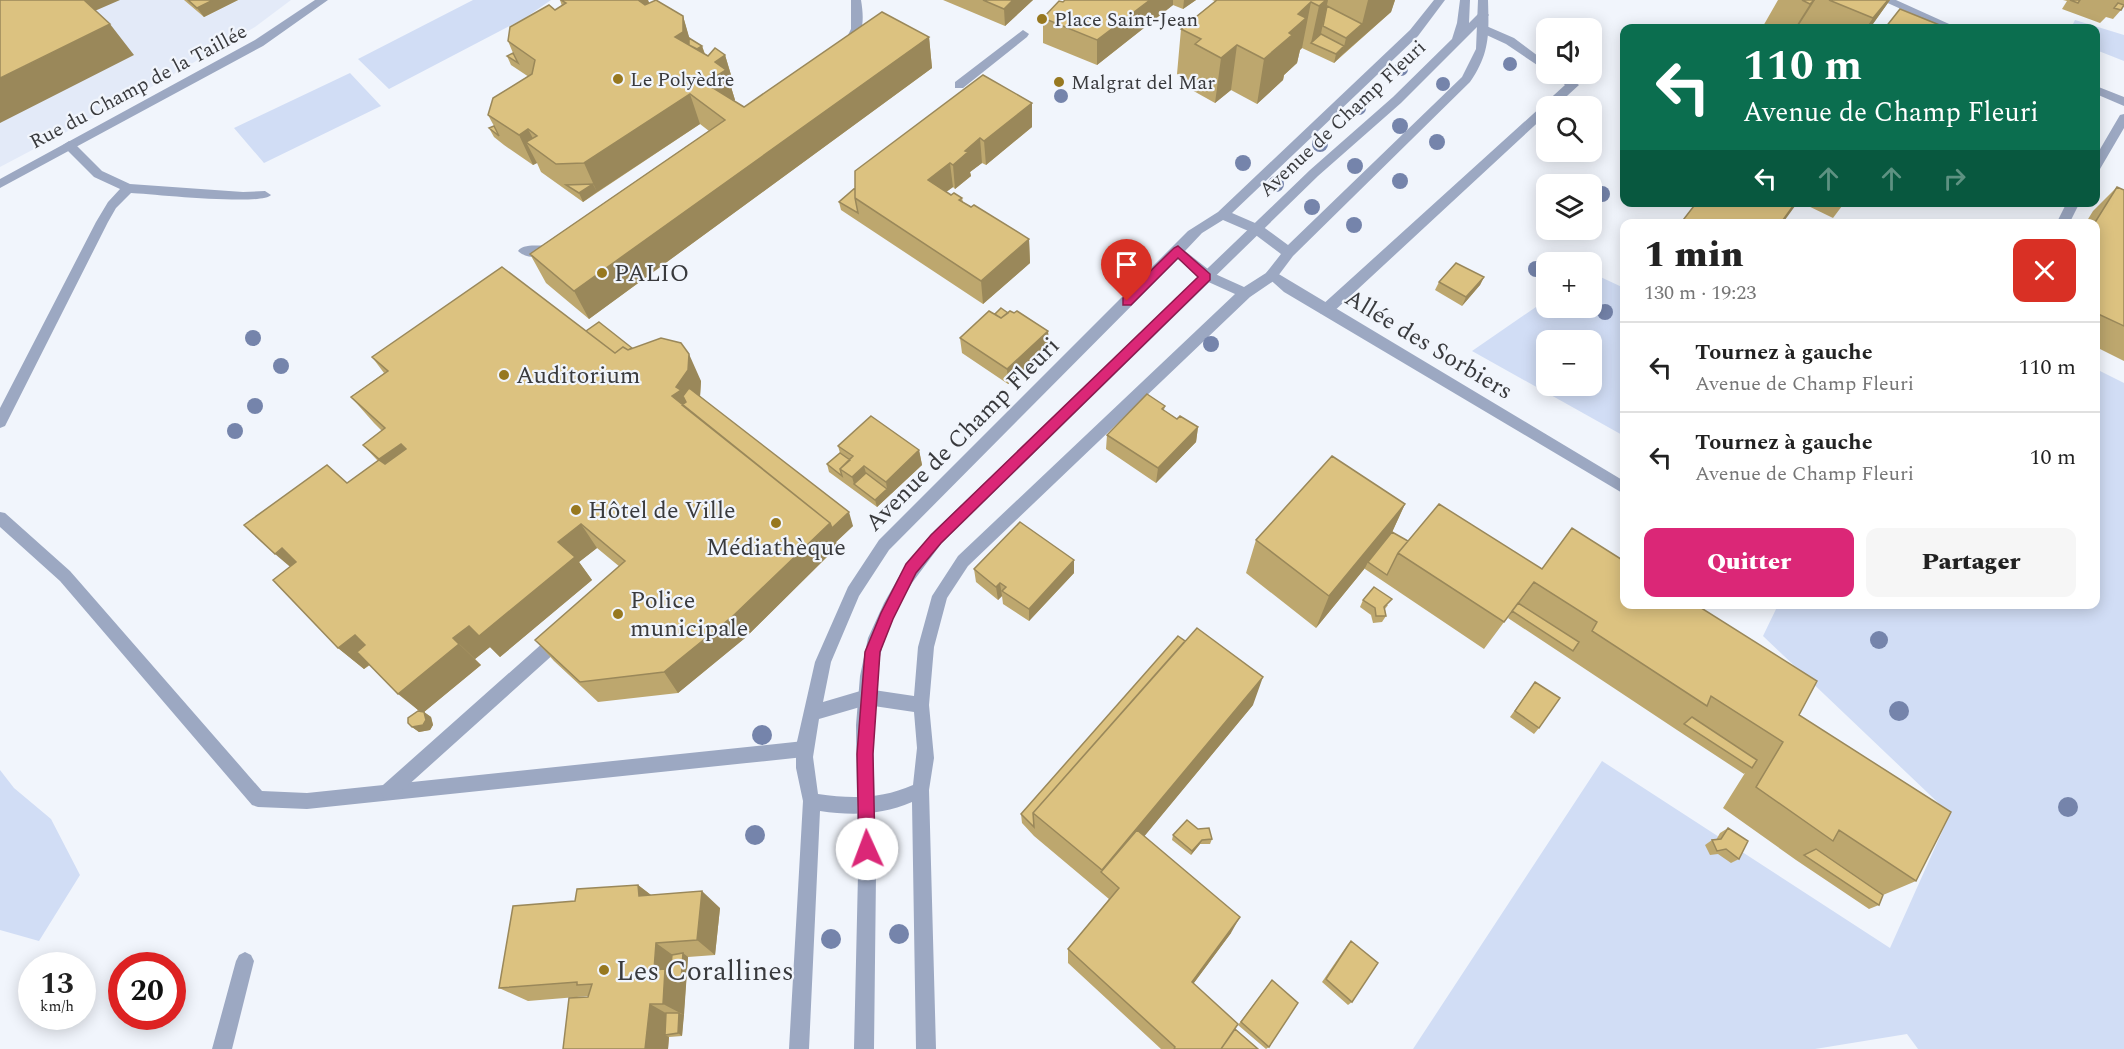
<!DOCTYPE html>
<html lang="fr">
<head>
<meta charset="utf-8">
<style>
  :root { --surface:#fff; --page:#f6f6f6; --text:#222; --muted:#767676; --line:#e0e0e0; --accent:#db2777 }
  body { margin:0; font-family:Spectral,serif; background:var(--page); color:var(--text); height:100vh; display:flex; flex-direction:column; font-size:22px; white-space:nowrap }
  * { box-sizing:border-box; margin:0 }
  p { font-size:20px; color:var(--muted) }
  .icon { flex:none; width:33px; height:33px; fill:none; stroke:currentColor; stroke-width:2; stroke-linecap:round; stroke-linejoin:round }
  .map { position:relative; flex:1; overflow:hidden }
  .details { position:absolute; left:1620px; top:219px; width:480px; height:390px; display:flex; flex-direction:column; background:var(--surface); border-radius:12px; box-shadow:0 3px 15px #0003 }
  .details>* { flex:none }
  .top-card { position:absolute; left:1620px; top:24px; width:480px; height:183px; border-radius:12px; box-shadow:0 3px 15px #0003; background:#0b6e4f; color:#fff; overflow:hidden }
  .buttons { position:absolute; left:1536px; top:18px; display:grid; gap:12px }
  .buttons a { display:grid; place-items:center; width:66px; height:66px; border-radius:12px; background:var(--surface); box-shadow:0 3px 15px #0003; font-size:30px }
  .speed { position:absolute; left:18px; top:952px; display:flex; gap:12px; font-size:30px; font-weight:700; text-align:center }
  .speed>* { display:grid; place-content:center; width:78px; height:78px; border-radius:50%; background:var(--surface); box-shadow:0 3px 15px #0003; line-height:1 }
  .speed small { font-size:15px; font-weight:400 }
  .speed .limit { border:9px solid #d22; background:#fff; color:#111 }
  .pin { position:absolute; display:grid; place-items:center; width:51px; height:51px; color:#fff; margin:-62px -26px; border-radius:50% 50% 50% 0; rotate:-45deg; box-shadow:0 0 6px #0007 }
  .pin .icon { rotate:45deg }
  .me { position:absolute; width:66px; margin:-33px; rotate:358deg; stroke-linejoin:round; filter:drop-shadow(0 0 4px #0008) }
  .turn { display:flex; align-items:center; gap:21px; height:126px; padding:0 24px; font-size:27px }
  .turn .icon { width:78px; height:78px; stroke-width:2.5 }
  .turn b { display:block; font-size:42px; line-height:51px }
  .lanes { display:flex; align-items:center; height:57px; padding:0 24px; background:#0003; justify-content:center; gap:30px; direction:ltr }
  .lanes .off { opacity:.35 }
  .round { display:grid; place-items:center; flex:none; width:63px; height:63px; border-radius:12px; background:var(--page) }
  .head { display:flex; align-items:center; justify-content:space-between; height:102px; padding:0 24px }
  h1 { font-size:36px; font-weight:800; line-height:45px }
  .primary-button { display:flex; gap:12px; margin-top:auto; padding:12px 24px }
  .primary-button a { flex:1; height:69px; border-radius:12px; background:var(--accent); color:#fff; font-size:24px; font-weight:800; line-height:69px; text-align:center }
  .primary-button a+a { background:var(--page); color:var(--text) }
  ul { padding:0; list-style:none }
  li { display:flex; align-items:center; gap:18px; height:90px; padding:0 24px; border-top:2px solid var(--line) }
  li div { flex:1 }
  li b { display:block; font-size:22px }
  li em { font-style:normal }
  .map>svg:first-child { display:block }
</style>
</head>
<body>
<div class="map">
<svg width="2124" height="1049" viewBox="0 0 2124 1049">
  <rect width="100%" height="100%" fill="#f1f5fc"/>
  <path fill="#e3eaf8" d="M0 0H291L255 27 146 90 0 167Z"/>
  <path fill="#d1ddf5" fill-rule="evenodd" d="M473 0H551L525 18 389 89 358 59Z
    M2075 20 2124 35V61L2096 50V28H2071Z
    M350 73 381 106 264 163 234 128Z
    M1592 273 1624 288V436L1472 351 1546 300V308H1592ZM1546 340H1592V386H1546Z
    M2096 369 2124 383V1049H1918L1907 1034 1815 1049H1413L1602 761 1890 948 1950 814 1763 636 1778 605 2096 604Z
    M0 770 14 788 51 819 80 875 39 941 0 930Z"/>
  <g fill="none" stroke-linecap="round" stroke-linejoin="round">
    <path fill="#9ca8c2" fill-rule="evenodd" d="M851 0H861C864 18 864 32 853 48L849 49 843 45 851 29Z
      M1460 0H1470L1469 23 1479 13H1487L1489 15 1401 103 1318 176 941 544 912 583 895 612 884 638 876 676 873 725 876 874 874 1049H854L858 874 856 725 860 676 868 638 884 603 901 573 931 534 1310 170 1393 97 1452 39 1457 23Z
      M1484 25 1514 38 1546 62V71L1506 44 1480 32V26Z
      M1551 74H1563L1579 85 1556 106H1546V115L1331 314H1321L1319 310 1321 306 1565 85Z
      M2124 114V128L2100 169 2096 170V156L2120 115Z
      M69 141 73 142 102 171 130 184 243 192 265 191 271 195C262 206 152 194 131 193L116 208 108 222 5 426 0 428V408L96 222 108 202 120 189 94 177 65 148 63 145Z
      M2067 202H2080L2069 224H2056Z
      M553 244 559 249C552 259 526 260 518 251 525 242 542 248 553 244Z
      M0 512 5 513 70 571 262 791 307 793 804 741 810 743 812 749 810 755 804 757 307 809 258 807 252 805 60 581 0 527Z
      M245 952 251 955 254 961 232 1049H212L236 961 239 955Z"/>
    <path fill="#9ca8c2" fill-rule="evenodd" d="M1023 30 1029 34 1027 37 963 88H955V82Z
      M560 631 566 633 568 638 566 643 395 797 389 799 383 797 380 791 383 785 554 633Z"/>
    <path fill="#9ca8c2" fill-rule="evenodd" d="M315 0H328L263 46 0 188V179L255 40Z
      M1881 0H1896L1958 28H1943Z
      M2096 86 2124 97V106L2096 94Z
      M1272 270 1624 481V494L1284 292 1265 275 1267 272Z"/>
    <path fill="#9ca8c2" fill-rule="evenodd" d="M1434 0H1445L1418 36 1232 213 1262 226 1288 245 1462 77 1476 49 1478 0H1488C1489 34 1490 53 1470 82L1293 256 1275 280 1250 297 968 566 947 598 934 647 929 705 934 758 929 790 936 1049H916L912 802C881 815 853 816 820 811L809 1049H789L803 801 796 768V746L815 662 848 587 879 540 1188 231 1218 212 1410 30ZM1223 220 1253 233 1281 254 1266 273 1244 287 1213 273 1185 251 1202 233ZM1178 259 1204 280 1235 294 958 556 932 596 918 647 914 696 867 689 823 702 831 662 859 596 889 550ZM867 705 914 712 917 748 913 785C881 799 852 799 818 794L813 757 819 719Z"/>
  </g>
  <g fill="#7584ab">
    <circle cx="1510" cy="64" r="7"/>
    <circle cx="1401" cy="69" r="7"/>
    <circle cx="1443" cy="84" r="7"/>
    <circle cx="1061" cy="96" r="7"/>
    <circle cx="1359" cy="108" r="7"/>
    <circle cx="1400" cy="126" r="8"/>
    <circle cx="1437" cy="142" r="8"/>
    <circle cx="1320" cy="144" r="8"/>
    <circle cx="1243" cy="163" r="8"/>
    <circle cx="1355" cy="166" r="8"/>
    <circle cx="1400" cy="181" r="8"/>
    <circle cx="1276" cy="184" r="8"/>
    <circle cx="1602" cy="194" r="8"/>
    <circle cx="1312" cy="207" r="8"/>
    <circle cx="1354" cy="225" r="8"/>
    <circle cx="1127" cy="267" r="8"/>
    <circle cx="1536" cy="269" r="8"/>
    <circle cx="1605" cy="312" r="8"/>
    <circle cx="253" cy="338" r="8"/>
    <circle cx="1211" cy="344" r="8"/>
    <circle cx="281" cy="366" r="8"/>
    <circle cx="255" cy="406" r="8"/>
    <circle cx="235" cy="431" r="8"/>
    <circle cx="1879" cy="640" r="9"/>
    <circle cx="1899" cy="711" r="10"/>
    <circle cx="762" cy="735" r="10"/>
    <circle cx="2068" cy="807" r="10"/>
    <circle cx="755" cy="835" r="10"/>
    <circle cx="899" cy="934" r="10"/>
    <circle cx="831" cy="939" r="10"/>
  </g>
  <path fill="#bda76e" d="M184 0H238L204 17Z
    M560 0H648L649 3 683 16 689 38 702 46 705 54 708 56 725 55 734 85 731 87 735 100 734 101 744 107 929 37 932 68 589 319 546 283 530 254 709 131 700 124 583 202 541 172 537 163 533 165 504 145 494 137 489 128 494 126 488 115 529 77 511 65 507 56 513 53 508 41 562 6Z
    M943 0H1033L1005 26Z
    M1065 0H1196L1183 9 1173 5 1097 65 1043 43V18Z
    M1212 0H1395L1391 12 1334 63 1302 48 1300 50 1297 63 1284 75 1283 80 1257 104 1231 90 1215 103 1190 89 1191 82 1177 74 1181 29 1215 1Z
    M1778 0H1890L1870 28H1762Z
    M2063 0H2124V5L2121 10 2113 19 2106 17 2100 23 2062 9 2067 1Z
    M1032 103V127L986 165 982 163 970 172 971 176 955 189 953 187 946 192 951 195 962 198 963 202 1029 239 1030 263 983 304 841 210 839 202Z
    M2117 187 2124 190V361L2096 347V224H2085L2093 211Z
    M1800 202H1845L1833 218Z
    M1484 277 1480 285 1462 306 1435 290 1439 282Z
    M1008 313 1048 331 1049 347 1008 384 962 353 960 338 995 314Z
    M586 331 632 348 701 381 700 396 853 526 836 542 838 546 745 638 678 693 598 702 554 661 535 640 620 567 597 548 579 562 592 580 500 657 490 647 475 659 481 665 424 712 431 717 433 725 430 730 419 732 412 727 419 711 370 665 364 669 338 648 290 567 347 483 378 461 363 445 382 431 374 423 351 397 384 373 372 357Z
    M1165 406 1164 410 1177 419 1198 427 1196 442 1156 483 1106 449 1107 435Z
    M838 446 919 450 922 465 877 507 829 472 827 464 840 453Z
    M1405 504 1392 532 1408 541 1542 569 1799 715 1916 881 1883 895 1879 905 1869 909 1796 860 1723 808 1745 773 1744 774 1677 730 1508 618 1513 610 1484 649 1365 569V568L1316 628 1246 573 1256 540Z
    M1074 560V573L1029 621 1003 604 1002 596 998 600 976 582 974 569Z
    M1363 600 1388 605 1385 609 1386 616 1382 622 1373 623 1371 615 1360 607Z
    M1535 682 1539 728 1534 734 1510 717Z
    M1253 705 1144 836 1231 933 1193 984 1235 1029 1258 1049H1161L1068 963V949L1109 899 1034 836 1022 823 1021 814Z
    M1728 828 1739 859 1731 863 1718 854 1710 855 1705 845 1712 840H1716L1720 833Z
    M1173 835 1212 839 1210 844H1200L1191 855 1172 840Z
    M638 885 651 895 720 908 715 955 688 957 682 1036 669 1037 668 1049 588 997 589 996 528 1001 499 988 575 901Z
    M1351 941 1352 1002 1348 1005 1322 982 1348 944Z
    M1272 980 1269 1047 1266 1049 1238 1025Z"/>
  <path fill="#9a885a" d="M79 0H120L90 13Z
    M213 0H238L204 17 197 8Z
    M637 0H648L657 25Z
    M1013 0H1033L1005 26 1004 9Z
    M1150 0H1173V5L1097 65V40Z
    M1184 0H1196L1183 9Z
    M1326 0H1328L1319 43H1311L1319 6Z
    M1368 0H1395L1391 12 1342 55 1346 38 1362 24Z
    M1814 0H1815L1797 28H1795L1810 4Z
    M1888 0H1890L1870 28H1866L1873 18Z
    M1311 2 1302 48 1300 50 1297 63 1284 75 1283 80 1257 104 1264 59 1298 14Z
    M683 16 692 47V52L702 46 705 55 685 67 675 37 683 32Z
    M110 24 134 55 0 123V78Z
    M929 37 932 68 589 319 574 291Z
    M1237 45 1231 90 1215 103 1221 58Z
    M1344 46 1342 55 1334 63 1336 54Z
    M725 55 734 85 731 87 735 100 716 113 705 83 715 62Z
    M690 94 700 124 597 192 584 163Z
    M1032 103V127L986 165 984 141Z
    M528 129 540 152 526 142 537 163 533 165 519 135Z
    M980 138 982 163 970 172 971 176 955 189 953 165 965 151Z
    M950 163 953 187 931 203 928 180Z
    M593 184 597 192 583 202 579 193Z
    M1796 202H1798L1782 224H1780Z
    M1029 239 1030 263 983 304 981 281Z
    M1484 277 1480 285 1462 306 1466 297Z
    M1048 331 1049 347 1008 384 1007 369Z
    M689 354 701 381 700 397 690 419 672 396Z
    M1198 427 1196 442 1156 483 1158 468Z
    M401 444 427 475 397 480 379 459Z
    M919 450 922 465 877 507 875 500 887 489 886 482Z
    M864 466 868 480 854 484 852 477Z
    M1405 504 1389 539 1368 562 1365 568 1316 628 1329 596Z
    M849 512 853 526 836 542 838 546 745 638 678 693 664 672 830 523Z
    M581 524 597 548 579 562 592 580 500 657 479 636 558 542Z
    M282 548 309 572 302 577 275 554Z
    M1074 560V573L1029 621V609Z
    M1000 583 1002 596 998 600 996 587Z
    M469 626 490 647 475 659 453 638Z
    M355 635 380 656 364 669 338 648Z
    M459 644 481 665 424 712 431 717 433 725 430 730 419 732 412 727 423 714 398 694Z
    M1263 677 1253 705 1109 879 1101 872 1102 870Z
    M1202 840 1200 844 1191 855 1192 851Z
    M638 885 660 902 639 896Z
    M702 891 720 908 715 955 697 940Z
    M1240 917 1231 933 1185 995 1192 982Z
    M656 943 677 958 683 953 688 957 684 1015 663 1004 654 970Z
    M650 1004 671 1016 665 1035 669 1037 668 1049H645Z
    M679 1013 684 1015 682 1036 678 1033Z"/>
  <path fill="#dcc280" stroke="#9a885a" stroke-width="1.5" d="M0 0H84L110 24 0 78Z
    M188 0H213L197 8Z
    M561 0H638L645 5 656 0 683 16V32L675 37 708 56 715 48 725 55 715 62 726 70 705 83 744 107 882 12 929 37 574 291 530 254 725 120 690 94 584 163 556 164 526 142 537 136 528 129 519 135 488 115 493 98 532 74 535 60 508 41 510 27 549 5 555 10 566 3Z
    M983 0H1013L1004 9Z
    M1065 0H1150L1097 40 1043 18 1059 1 1063 2Z
    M1217 0H1326L1319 6 1311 2 1298 14 1306 18 1289 33 1292 35 1264 59 1237 45 1221 58 1195 44 1201 39 1181 29Z
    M1802 0H1814L1810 4Z
    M1829 0H1888L1873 18Z
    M2070 0H2080L2078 3Z
    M2118 3 2124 5 2121 10 2114 8Z
    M1327 6 1362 24 1346 38 1323 26Z
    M1900 9 1947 28H1885Z
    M1321 34 1344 46 1336 54 1311 43Z
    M689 38 702 46 697 49 689 45Z
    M513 53 518 63 507 56Z
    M983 75 1032 103 984 141 980 138 965 151 968 152 953 165 950 163 928 180 951 195 954 193 962 198 959 200 971 207 974 205 1029 239 981 281 855 198V171Z
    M494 126 499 136 489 128Z
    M593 184 579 193 566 185Z
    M2117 187 2124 190V326L2096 313V224H2094Z
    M855 188V198L858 213 839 202Z
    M1697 202H1796L1780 224H1680Z
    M1456 263 1484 277 1466 297 1439 282Z
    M502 267 615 353 623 347 628 350 661 338 681 343 689 354 688 370 676 387 681 390 672 396 830 523 733 616 664 672 580 682 535 640 625 561 581 524 558 542 575 557 479 636 469 626 453 638 459 644 398 694 357 652 365 645 355 635 338 648 273 580 296 562 282 548 275 554 244 525 327 465 347 483 379 460 385 464 406 449 401 444 379 459 363 445 385 428 351 397 388 371 372 357Z
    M1001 308 1008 313 1001 318 995 314Z
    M989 311 1001 318 1010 311 1014 313 1017 311 1048 331 1007 369 960 338Z
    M599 322 632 348 628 350 623 347 615 353 586 331Z
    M689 388 849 512 832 528 830 523 682 405 686 402 683 396Z
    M1147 394 1165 406 1162 409 1177 419 1180 416 1198 427 1158 468 1107 435Z
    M871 416 919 450 886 482 864 466 852 477 840 469 853 456 838 446Z
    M840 453 850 460 840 469 842 476 827 464Z
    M1332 456 1405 504 1329 596 1256 540Z
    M866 473 887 489 875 500 854 484Z
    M1439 504 1542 569 1572 528 1624 561V604H1695L1817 681 1799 715 1951 812 1916 881 1839 830 1833 841 1756 787 1783 742 1711 696 1707 706 1592 631 1597 622 1534 582 1504 622 1398 553Z
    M1020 522 1074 560 1029 609 1002 591 1006 587 1000 583 996 587 974 569Z
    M1392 532 1408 541 1398 553 1387 575 1368 562Z
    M1374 587 1392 599 1384 607 1386 616H1376L1375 608 1363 600Z
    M1518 603 1579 642 1573 651 1512 611Z
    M1197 628 1263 677 1102 870 1033 813Z
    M1178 636 1185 641 1033 813 1034 827 1021 814Z
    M1535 682 1560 698 1539 728 1515 711Z
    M418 711 424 712 426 720 423 725 412 727 408 723V718Z
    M1692 717 1757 760 1752 768 1684 724Z
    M1187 820 1198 829 1209 828 1212 839 1202 840 1192 851 1173 835Z
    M1728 828 1748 841 1739 859 1726 849 1717 851 1712 840 1721 839Z
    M1137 830 1240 917 1192 982 1238 1024 1221 1049H1174L1175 1047 1068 949 1119 888 1101 872Z
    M1816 849 1883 895 1879 905 1804 855Z
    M638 885 639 896 702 891 697 940 656 943 654 970 665 969 663 1004H650L645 1049H563L569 998 588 997 592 984 577 985V982L499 988 513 906 575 901 577 889Z
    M1351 941 1378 963 1352 1002 1326 979Z
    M683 953 681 980 670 973 672 955Z
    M1272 980 1298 1003 1269 1047 1241 1022Z
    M666 1013H679L678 1033 665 1035Z
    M1235 1029 1258 1049H1221Z"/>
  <path fill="#db2777" stroke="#8e194d" stroke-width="1.5" d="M1178 246 1210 274V280L941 543 916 573 893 619 880 652 873 754 875 849 872 855 867 857 861 855 859 849 857 754 865 652 881 613 906 564 931 535 1198 277 1178 258 1131 305H1123V298L1174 248Z"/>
  <g fill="#977820" stroke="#f1f5fc" stroke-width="2">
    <circle cx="1042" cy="19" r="6"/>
    <circle cx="618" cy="79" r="6"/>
    <circle cx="1059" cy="82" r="6"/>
    <circle cx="602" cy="273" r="6"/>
    <circle cx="504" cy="375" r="6"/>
    <circle cx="576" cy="510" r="6"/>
    <circle cx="776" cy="523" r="6"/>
    <circle cx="618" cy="614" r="6"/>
    <circle cx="604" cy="970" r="6"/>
  </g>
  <g text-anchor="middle" stroke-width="4.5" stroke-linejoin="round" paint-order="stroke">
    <g font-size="20" fill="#393a3d" stroke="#f1f5fc" text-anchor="start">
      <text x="1054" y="26">Place Saint-Jean</text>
      <text x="630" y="86">Le Polyèdre</text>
      <text x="1071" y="89">Malgrat del Mar</text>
    </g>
    <g font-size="20" fill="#393a3d" stroke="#f1f5fc">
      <text transform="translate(138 86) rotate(-28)" y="7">Rue du Champ de la Taillée</text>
      <text transform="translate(1342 118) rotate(-43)" y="7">Avenue de Champ Fleuri</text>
    </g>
    <g font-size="24" fill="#393a3d" stroke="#f1f5fc" text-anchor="start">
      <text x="614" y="281">PALIO</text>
      <text x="516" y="383">Auditorium</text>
      <text x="588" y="518">Hôtel de Ville</text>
      <text x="776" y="555" text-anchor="middle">Médiathèque</text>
      <text x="630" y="608">Police<tspan x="630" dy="28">municipale</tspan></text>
    </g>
    <g font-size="24" fill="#393a3d" stroke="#f1f5fc">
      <text transform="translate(1429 344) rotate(31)" y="8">Allée des Sorbiers</text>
      <text transform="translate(962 434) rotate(-45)" y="8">Avenue de Champ Fleuri</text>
    </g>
    <g font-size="28" fill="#393a3d" stroke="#f1f5fc" text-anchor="start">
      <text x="616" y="980">Les Corallines</text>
    </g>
  </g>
</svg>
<div class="buttons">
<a><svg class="icon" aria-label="sound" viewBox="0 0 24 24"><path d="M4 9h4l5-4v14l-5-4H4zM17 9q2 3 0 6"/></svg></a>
<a><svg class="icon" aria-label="search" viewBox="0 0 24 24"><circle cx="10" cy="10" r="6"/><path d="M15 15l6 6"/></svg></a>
<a><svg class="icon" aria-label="layers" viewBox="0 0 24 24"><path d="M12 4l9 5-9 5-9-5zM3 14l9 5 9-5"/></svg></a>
<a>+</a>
<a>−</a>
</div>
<div class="speed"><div>13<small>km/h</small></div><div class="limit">20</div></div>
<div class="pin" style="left:1127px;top:301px;background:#d93025"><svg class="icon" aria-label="arrive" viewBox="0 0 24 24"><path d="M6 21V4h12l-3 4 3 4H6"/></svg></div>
<svg class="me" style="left:867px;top:849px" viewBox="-20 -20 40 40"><circle r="19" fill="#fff"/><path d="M0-13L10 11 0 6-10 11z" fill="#db2777"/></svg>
<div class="top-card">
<div class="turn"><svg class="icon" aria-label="left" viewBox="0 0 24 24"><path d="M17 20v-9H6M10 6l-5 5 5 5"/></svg><div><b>110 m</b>Avenue de Champ Fleuri</div></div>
<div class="lanes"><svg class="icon" aria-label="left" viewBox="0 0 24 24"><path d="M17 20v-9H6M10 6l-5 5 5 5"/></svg><svg class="icon off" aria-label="ahead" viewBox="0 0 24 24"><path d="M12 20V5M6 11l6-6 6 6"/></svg><svg class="icon off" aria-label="ahead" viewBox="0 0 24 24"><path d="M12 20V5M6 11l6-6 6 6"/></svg><svg class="icon off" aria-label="right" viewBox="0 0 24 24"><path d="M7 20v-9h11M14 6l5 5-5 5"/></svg></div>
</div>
<section class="details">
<div class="head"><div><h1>1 min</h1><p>130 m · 19:23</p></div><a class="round" style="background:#d93025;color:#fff"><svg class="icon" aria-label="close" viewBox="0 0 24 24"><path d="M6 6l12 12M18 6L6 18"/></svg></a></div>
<ul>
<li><svg class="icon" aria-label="left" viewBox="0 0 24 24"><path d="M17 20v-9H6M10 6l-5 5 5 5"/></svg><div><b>Tournez à gauche</b><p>Avenue de Champ Fleuri</p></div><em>110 m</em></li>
<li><svg class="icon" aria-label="left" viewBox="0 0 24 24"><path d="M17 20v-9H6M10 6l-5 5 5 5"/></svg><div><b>Tournez à gauche</b><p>Avenue de Champ Fleuri</p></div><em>10 m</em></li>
</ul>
<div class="primary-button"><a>Quitter</a><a>Partager</a></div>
</section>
</div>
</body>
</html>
